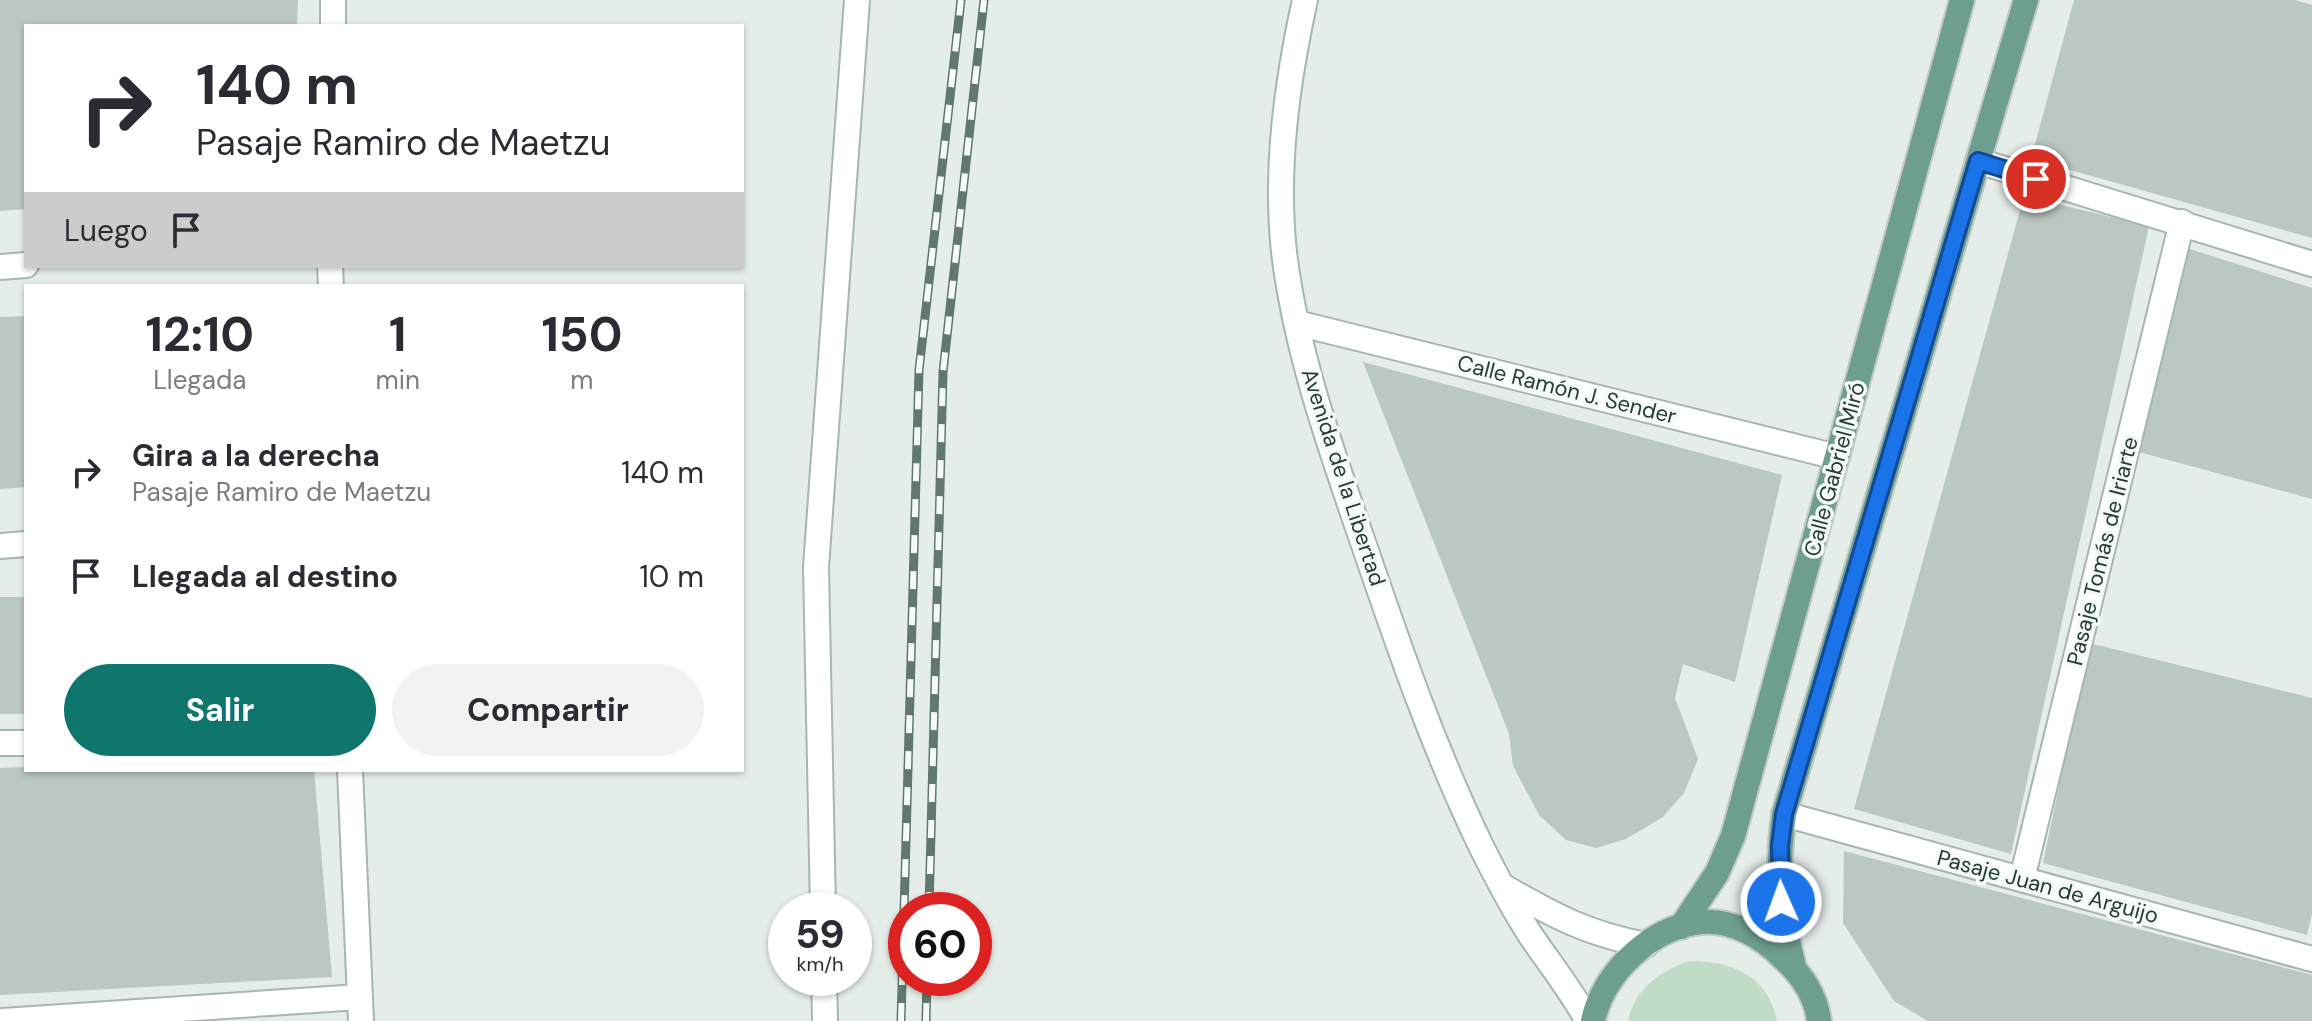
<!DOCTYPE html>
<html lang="es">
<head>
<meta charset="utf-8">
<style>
  :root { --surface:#fff; --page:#f2f2f3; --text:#2b2b33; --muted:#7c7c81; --accent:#0f766e }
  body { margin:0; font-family:"DM Sans",sans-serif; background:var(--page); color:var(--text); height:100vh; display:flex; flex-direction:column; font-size:30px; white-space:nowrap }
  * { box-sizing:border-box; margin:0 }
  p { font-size:26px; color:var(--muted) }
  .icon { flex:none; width:44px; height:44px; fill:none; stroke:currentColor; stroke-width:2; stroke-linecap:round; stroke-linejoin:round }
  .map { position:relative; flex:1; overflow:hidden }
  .sheet { position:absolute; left:24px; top:284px; width:720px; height:488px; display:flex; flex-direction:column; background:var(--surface); border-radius:0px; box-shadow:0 2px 6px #0004 }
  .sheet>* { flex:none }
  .top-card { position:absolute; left:24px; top:24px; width:720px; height:244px; border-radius:0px; box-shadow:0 2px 6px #0004; background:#fff; color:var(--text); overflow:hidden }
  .speed { position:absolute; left:768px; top:892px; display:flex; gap:16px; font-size:40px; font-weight:700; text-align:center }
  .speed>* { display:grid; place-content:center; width:104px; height:104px; border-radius:50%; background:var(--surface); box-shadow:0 2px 6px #0004; line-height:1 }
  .speed small { font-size:20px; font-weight:400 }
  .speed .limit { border:12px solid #d22; background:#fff; color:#111 }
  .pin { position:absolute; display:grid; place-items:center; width:68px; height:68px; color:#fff; margin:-34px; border:4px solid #fff; border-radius:50%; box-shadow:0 2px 8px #0007 }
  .me { position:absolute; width:88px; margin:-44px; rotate:358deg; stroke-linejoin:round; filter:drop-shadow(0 0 6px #0008) }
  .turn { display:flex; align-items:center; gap:28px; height:168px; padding:0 40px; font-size:36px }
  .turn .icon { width:104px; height:104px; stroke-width:2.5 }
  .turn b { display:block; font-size:56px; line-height:68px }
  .then { display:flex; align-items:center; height:76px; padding:0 40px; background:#0003; gap:16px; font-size:30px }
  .eta { display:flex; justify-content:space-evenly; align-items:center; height:136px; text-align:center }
  .eta b { font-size:48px; font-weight:700; line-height:56px }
  .button { display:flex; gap:16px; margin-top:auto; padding:16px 40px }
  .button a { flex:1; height:92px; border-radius:48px; background:var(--accent); color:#fff; font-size:32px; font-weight:700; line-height:92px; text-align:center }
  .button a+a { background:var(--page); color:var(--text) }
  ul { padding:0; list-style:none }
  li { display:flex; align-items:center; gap:24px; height:104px; padding:0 40px }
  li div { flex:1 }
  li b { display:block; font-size:30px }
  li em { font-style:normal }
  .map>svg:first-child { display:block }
</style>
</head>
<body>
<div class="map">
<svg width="2312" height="1021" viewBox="0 0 2312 1021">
  <rect width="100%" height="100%" fill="#e5ede9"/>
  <path fill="#c0dcc6" d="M1689 961C1731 961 1768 975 1777 1021H1628C1635 988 1659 972 1689 961Z"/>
  <path fill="#bac7c2" d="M0 0H298L297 26H26V209L0 211Z
    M2074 0H2295L2312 5V238L2031 159Z
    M2024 196 2149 226 2011 854 1854 809Z
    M2187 248 2312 288V499L2139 452Z
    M26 316V487L0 489V317Z
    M1363 362 1782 475 1735 682 1683 664 1675 698 1698 759 1684 793 1663 817 1626 839 1596 848 1566 840 1539 815 1513 766 1509 734Z
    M0 597H26V714H0Z
    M2089 643 2312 698V913L2307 935 2043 863Z
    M26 767V770H314L332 977 0 995V768Z
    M1844 851 2312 975V1021H1928L1894 1001 1843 923Z"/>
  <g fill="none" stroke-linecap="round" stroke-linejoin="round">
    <g stroke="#a8b5b0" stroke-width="28">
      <path id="street" d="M333 26V0
        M1978 161 2312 264
        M330 266 331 286
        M0 267 26 265
        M1297 323 1837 457
        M0 546 26 544
        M0 743H26
        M350 770 361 1021
        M1784 814 2312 959
        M2022 879 2182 222
        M823 910 816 567 857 0
        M824 978 825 1021
        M3 1021 359 997"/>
    </g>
    <g stroke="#a4b7b0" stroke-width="28">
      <path id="secondary" d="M1305 0C1287 82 1275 168 1284 252 1296 353 1332 452 1365 548 1400 650 1434 749 1481 846 1496 876 1512 907 1531 936 1550 964 1571 990 1588 1021
        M1504 887C1554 916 1588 934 1646 945"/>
    </g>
    <g stroke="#c2c9c7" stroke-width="28">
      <path id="primary" d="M1681 927 1717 873 1733 836 1962 0
        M1794 967C1780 910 1776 872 1784 814L2026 0
        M1593 1021C1603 973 1651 927 1701 922 1732 919 1762 937 1783 958 1802 975 1816 996 1819 1021"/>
    </g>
    <use href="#street" stroke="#fff" stroke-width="24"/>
    <use href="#secondary" stroke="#fff" stroke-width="24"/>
    <use href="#primary" stroke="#6d9e90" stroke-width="24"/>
    <g stroke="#607871" stroke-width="9">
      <path id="rail" d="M929 910 943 372 984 0
        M901 1021 919 370 961 0
        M926 1021 927 978"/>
    </g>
    <use href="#rail" stroke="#f5f9f7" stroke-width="6" stroke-dasharray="18" stroke-linecap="butt"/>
  </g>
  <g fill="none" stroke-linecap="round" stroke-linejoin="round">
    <g stroke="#114b97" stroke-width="20">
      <path id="route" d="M1781 902 1780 846 1784 814 1978 161 2036 179"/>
    </g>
    <use href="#route" stroke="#1a73e8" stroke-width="14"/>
  </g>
  <g text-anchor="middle" stroke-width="7" stroke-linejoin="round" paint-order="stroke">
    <g font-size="22" fill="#253d36" stroke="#f5f9f7">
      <text transform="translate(1567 389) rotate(14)" y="8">Calle Ramón J. Sender</text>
      <text transform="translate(1834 469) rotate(-75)" y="8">Calle Gabriel Miró</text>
      <text transform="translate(1344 477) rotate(72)" y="8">Avenida de la Libertad</text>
      <text transform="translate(2102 551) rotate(-76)" y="8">Pasaje Tomás de Iriarte</text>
      <text transform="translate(2048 886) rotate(15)" y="8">Pasaje Juan de Arguijo</text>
    </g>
  </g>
</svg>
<div class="speed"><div>59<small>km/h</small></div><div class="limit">60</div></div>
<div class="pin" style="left:2036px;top:179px;background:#d93025"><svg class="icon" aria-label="arrive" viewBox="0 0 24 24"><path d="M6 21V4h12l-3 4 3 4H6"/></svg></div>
<svg class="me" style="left:1781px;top:902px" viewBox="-20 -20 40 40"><circle r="17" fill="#1a73e8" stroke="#fff" stroke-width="3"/><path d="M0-11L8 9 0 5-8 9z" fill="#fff"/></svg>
<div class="top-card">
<div class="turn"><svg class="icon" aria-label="right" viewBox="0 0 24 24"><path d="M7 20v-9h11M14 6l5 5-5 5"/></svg><div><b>140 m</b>Pasaje Ramiro de Maetzu</div></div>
<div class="then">Luego<svg class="icon" aria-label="arrive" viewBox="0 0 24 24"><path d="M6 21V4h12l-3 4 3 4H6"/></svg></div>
</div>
<section class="sheet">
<div class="eta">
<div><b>12:10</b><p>Llegada</p></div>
<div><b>1</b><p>min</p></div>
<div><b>150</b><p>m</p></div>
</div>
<ul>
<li><svg class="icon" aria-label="right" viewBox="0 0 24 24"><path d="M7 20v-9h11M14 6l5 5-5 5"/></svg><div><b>Gira a la derecha</b><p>Pasaje Ramiro de Maetzu</p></div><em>140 m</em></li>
<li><svg class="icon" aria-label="arrive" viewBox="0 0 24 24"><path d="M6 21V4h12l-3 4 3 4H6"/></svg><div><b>Llegada al destino</b></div><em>10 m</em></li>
</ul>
<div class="button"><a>Salir</a><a>Compartir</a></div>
</section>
</div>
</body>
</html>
